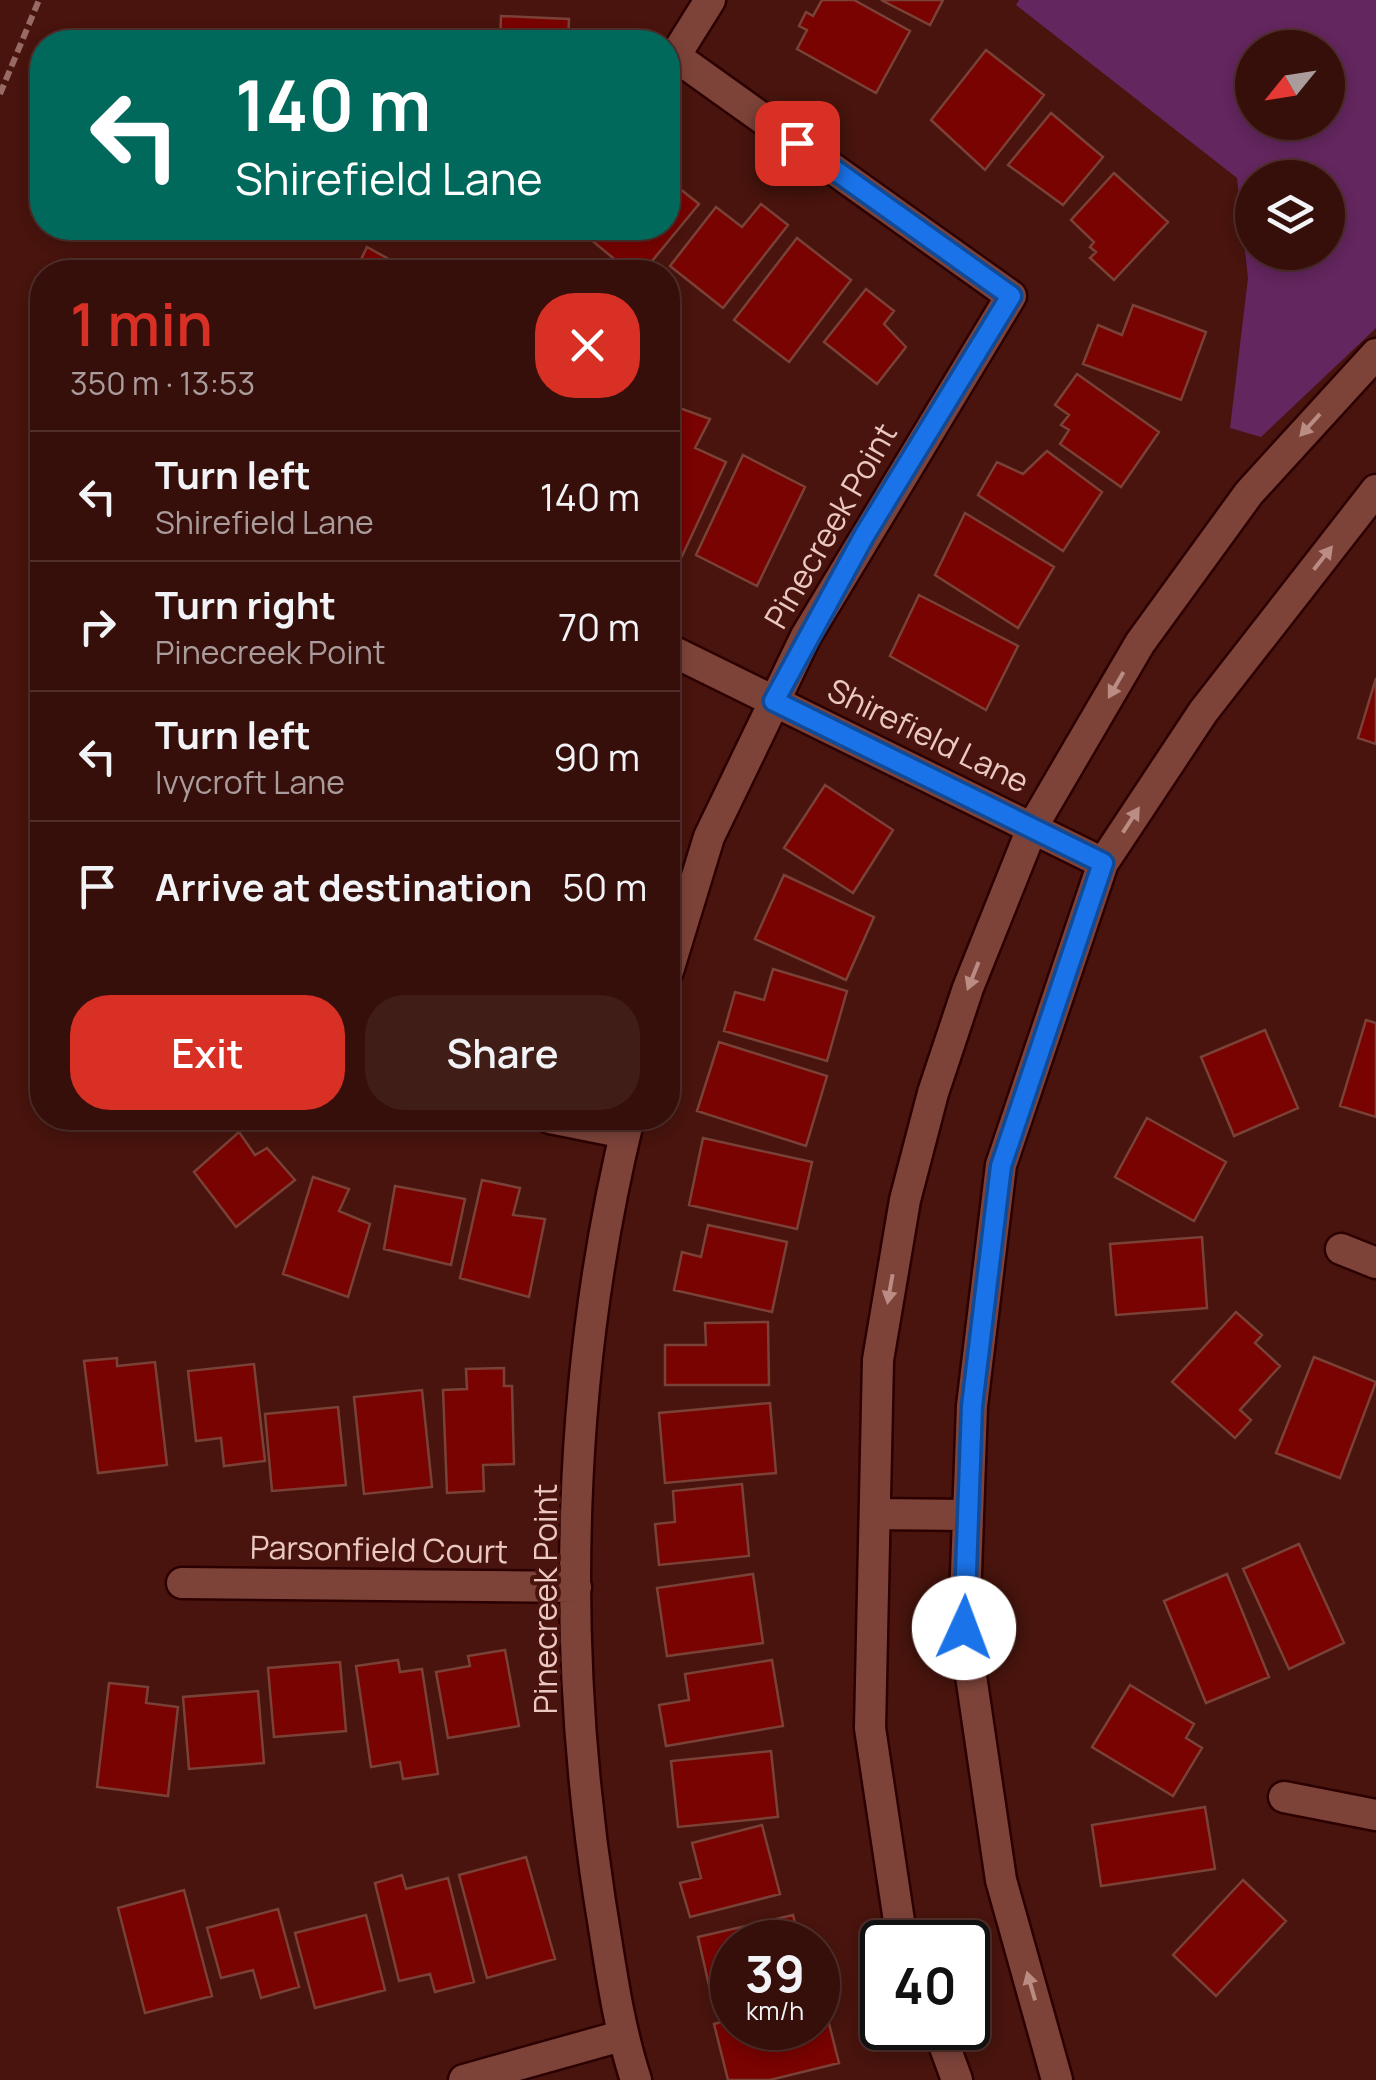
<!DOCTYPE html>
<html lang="en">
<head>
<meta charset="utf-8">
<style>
  :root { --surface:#360f0a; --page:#411d18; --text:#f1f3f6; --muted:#aa9c9c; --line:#502f2b; --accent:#d93025 }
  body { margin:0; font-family:Manrope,sans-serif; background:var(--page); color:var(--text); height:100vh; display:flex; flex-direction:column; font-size:38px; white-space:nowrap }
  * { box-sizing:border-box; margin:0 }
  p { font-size:32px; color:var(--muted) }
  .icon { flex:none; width:55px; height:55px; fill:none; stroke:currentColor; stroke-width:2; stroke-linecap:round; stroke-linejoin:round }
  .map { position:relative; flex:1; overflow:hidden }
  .drawer { position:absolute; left:30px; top:260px; width:650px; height:870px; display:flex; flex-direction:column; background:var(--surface); border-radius:40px; box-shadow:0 5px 15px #0003,0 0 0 2px var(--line) }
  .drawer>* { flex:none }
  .banner { position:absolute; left:30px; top:30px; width:650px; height:210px; border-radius:40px; box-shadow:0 5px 15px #0003,0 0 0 2px var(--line); background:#00695c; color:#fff; overflow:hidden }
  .needle { width:65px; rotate:240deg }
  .controls { position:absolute; left:1235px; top:30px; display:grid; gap:20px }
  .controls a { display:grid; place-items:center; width:110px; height:110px; border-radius:50%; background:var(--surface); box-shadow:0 5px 15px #0003,0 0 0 2px var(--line); font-size:50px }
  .speed { position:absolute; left:710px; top:1920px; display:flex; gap:20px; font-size:50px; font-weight:700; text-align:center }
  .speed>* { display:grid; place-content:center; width:130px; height:130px; border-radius:50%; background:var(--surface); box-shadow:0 5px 15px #0003,0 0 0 2px var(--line); line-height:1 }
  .speed small { font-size:25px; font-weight:400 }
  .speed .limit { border:5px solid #111; border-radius:15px; background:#fff; color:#111 }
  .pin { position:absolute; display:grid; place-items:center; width:85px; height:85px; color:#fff; margin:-42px; border-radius:20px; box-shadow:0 5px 15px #0006 }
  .me { position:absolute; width:110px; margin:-55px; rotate:2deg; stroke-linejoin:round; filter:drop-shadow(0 0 8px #0008) }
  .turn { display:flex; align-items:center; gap:35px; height:210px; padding:0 40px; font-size:45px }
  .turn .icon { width:130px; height:130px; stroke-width:2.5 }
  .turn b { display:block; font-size:70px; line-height:85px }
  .round { display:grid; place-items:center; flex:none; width:105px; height:105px; border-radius:40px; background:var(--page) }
  .headline { display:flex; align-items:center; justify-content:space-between; height:170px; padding:0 40px }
  h1 { font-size:60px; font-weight:600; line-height:75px; color:var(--accent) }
  .primary-button { display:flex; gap:20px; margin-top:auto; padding:20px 40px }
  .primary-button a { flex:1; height:115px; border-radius:40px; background:var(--accent); color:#fff; font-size:40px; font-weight:600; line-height:115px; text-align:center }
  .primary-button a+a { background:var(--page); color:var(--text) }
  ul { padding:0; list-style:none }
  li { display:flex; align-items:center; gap:30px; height:130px; padding:0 40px; border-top:2px solid var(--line) }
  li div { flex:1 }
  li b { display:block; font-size:38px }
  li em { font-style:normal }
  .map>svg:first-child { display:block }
</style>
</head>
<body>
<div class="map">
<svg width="1376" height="2080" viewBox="0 0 1376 2080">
  <rect width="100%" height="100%" fill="#48140d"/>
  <path fill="#63265e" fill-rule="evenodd" d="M1019 0H1376V328L1261 437 1230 428 1248 278 1237 178 1016 5ZM1252 48H1328V122H1252ZM1252 178H1328V252H1252Z"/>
  <path fill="#780300" stroke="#7a4137" stroke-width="2.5" d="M822 0H854L910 31 876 93 797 49 807 30 799 26 806 12 813 16Z
    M881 0H943L930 25Z
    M501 16 569 19 568 42H500Z
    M986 50 1044 95 985 170 931 120Z
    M1051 113 1103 157 1063 205 1008 165Z
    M668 167 680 177 674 184 699 204 643 272H630L584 234 590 228H668Z
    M1114 173 1168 222 1114 280 1090 258 1096 252 1090 247 1094 242 1071 220Z
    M761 204 788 225 723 308 670 266 716 207 742 227Z
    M797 238 851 280 789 362 734 320Z
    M367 247 412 272H355Z
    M866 289 894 311 884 324 906 347 877 384 824 342Z
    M1133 305 1206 332 1181 400 1083 364 1098 325 1122 335Z
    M1077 374 1159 432 1121 487 1060 444 1069 430 1061 425 1069 415 1055 405Z
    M674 406 710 419 695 448 726 462 682 556 668 549V419Z
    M1047 451 1102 492 1063 551 978 495 997 462 1023 474Z
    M743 455 805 487 757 586 696 555Z
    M965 513 1054 567 1018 628 935 575Z
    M919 595 1018 646 986 710 890 656Z
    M1376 678V744L1358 738Z
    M825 785 893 830 853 893 784 848Z
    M784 875 874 917 846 980 755 939Z
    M773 969 847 991 827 1061 724 1031 735 992 764 1000Z
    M1366 1020 1376 1023V1117L1340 1106Z
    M1265 1030 1298 1108 1234 1136 1201 1057Z
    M719 1042 827 1076 806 1146 697 1111Z
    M1147 1118 1226 1162 1194 1221 1115 1177Z
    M239 1132 255 1155 267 1148 295 1180 236 1227 194 1172Z
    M703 1138 812 1162 797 1229 689 1205Z
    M313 1177 349 1189 339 1211 370 1224 348 1297 283 1274Z
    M482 1180 520 1188 513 1215 545 1219 529 1297 460 1278Z
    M395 1186 465 1199 451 1265 384 1249Z
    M708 1225 787 1242 772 1312 674 1290 682 1252 701 1257Z
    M1202 1237 1207 1308 1116 1315 1110 1244Z
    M1236 1312 1262 1335 1255 1343 1280 1366 1240 1410 1251 1420 1235 1438 1172 1382Z
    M768 1322 769 1385H665V1345H706L705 1323Z
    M1314 1357 1376 1382 1340 1478 1276 1453Z
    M117 1358V1366L155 1362 167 1465 98 1473 84 1361Z
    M254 1364 265 1461 224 1466 221 1438 196 1441 188 1371Z
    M504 1368V1386H512L514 1464 483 1465 484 1491 447 1493 443 1390 467 1389 466 1369Z
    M422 1390 432 1487 364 1494 354 1397Z
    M770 1403 776 1473 665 1483 659 1413Z
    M338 1407 346 1485 272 1491 265 1414Z
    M742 1484 749 1556 659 1565 655 1524 675 1522 673 1491Z
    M1299 1544 1344 1643 1289 1669 1243 1569Z
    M753 1574 763 1643 667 1656 657 1588Z
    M1227 1574 1269 1677 1206 1703 1164 1601Z
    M505 1650 519 1726 448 1738 436 1672 470 1666 468 1656Z
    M398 1660 400 1672 422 1669 438 1774 403 1779 400 1762 371 1767 356 1666Z
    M772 1660 783 1726 666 1746 659 1705 689 1700 685 1674Z
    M340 1662 346 1731 274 1737 268 1668Z
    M109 1683 148 1687 146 1703 178 1707 168 1796 97 1787Z
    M1130 1685 1194 1724 1186 1738 1202 1748 1173 1796 1092 1747Z
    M258 1691 264 1763 189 1769 183 1697Z
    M771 1751 778 1817 678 1827 671 1761Z
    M1205 1807 1215 1869 1101 1886 1092 1825Z
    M762 1825 780 1894 690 1917 680 1883 701 1878 692 1843Z
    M526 1857 555 1959 487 1978 459 1875Z
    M402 1875 406 1889 448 1878 474 1982 435 1992 430 1974 399 1981 375 1883Z
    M1243 1880 1286 1921 1216 1996 1173 1955Z
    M184 1890 212 1996 145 2013 118 1908Z
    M278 1909 299 1987 261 1998 253 1970 221 1978 207 1928Z
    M366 1915 385 1990 315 2008 295 1933Z
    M793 1915 800 1942H732V1999L713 2003 698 1937Z
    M822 1996 839 2063 770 2080H728L714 2024 732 2019V2028H818V1997Z"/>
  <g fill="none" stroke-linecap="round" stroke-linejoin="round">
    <g stroke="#2c0000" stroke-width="35">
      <path id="minor" d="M668 649 1103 863
        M668 971 709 837 806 636 1011 296 675 56 710 0
        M550 1118 625 1133
        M629 1118C567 1371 560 1644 600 1902 610 1962 617 2022 636 2080
        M1341 1249 1376 1263
        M876 1514 968 1515
        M182 1583 576 1587
        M1284 1797 1376 1815
        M907 1942 899 1921 870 1728 878 1360 905 1200 933 1093 968 988 1033 826 1140 643 1249 493 1376 354
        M938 2028 957 2080
        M464 2080 621 2036
        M1057 2080 1001 1880 964 1628 972 1406 1001 1165 1103 863 1203 712 1376 490"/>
    </g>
    <path stroke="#976b64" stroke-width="6" stroke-dasharray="10 5" stroke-linecap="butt" d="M0 94 39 0"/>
    <use href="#minor" stroke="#7d4339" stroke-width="30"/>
  </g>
  <defs><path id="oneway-solid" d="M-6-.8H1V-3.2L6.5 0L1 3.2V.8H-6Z" transform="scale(2.5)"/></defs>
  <g fill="#ba8c84">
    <use href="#oneway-solid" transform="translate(1310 425) rotate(132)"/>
    <use href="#oneway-solid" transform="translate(1323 558) rotate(-52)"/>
    <use href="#oneway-solid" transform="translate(1116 685) rotate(120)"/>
    <use href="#oneway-solid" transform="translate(1131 820) rotate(-57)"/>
    <use href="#oneway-solid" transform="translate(973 976) rotate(112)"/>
    <use href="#oneway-solid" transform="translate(890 1289) rotate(100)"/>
    <use href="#oneway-solid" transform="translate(1031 1986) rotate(-106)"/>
  </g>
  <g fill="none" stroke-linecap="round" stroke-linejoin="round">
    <g stroke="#114b97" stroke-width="25">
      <path id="route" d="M797 143 1011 296 864 536 774 701 1103 863 1001 1166 972 1406 964 1628"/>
    </g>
    <use href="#route" stroke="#1a73e8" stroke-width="18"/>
  </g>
  <g text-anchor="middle" stroke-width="8" stroke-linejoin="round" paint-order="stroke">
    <g font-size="32" fill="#ebc8c1" stroke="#48140d">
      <text transform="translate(831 526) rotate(-60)" y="11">Pinecreek Point</text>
      <text transform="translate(928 736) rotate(26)" y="11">Shirefield Lane</text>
      <text transform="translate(379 1550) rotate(1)" y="11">Parsonfield Court</text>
      <text transform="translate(546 1599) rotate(-90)" y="11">Pinecreek Point</text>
    </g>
  </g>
</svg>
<div class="controls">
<a><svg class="needle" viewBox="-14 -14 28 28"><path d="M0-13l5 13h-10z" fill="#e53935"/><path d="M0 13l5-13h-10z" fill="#aa9c9c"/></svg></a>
<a><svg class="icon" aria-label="layers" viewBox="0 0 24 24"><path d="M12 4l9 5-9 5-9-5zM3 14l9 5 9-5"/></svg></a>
</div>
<div class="speed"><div>39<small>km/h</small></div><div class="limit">40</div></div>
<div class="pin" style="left:797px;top:143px;background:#d93025"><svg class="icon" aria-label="arrive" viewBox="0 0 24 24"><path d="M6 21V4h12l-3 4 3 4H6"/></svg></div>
<svg class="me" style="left:964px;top:1628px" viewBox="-20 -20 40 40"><circle r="19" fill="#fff"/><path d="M0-13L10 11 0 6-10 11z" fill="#1a73e8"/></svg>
<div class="banner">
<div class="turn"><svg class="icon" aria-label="left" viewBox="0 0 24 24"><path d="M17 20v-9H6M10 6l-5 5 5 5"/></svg><div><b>140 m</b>Shirefield Lane</div></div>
</div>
<section class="drawer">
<div class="headline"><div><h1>1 min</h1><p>350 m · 13:53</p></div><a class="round" style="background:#d93025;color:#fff"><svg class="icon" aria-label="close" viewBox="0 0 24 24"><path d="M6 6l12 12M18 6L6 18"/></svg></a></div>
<ul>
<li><svg class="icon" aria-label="left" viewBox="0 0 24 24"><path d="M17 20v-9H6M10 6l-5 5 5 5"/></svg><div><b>Turn left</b><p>Shirefield Lane</p></div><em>140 m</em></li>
<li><svg class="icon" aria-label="right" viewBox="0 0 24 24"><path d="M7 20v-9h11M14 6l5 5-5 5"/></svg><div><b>Turn right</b><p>Pinecreek Point</p></div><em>70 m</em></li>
<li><svg class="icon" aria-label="left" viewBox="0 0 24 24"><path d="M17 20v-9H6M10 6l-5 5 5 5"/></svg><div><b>Turn left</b><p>Ivycroft Lane</p></div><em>90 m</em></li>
<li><svg class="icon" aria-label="arrive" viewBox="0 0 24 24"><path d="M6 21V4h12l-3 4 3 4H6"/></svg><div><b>Arrive at destination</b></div><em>50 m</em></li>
</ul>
<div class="primary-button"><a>Exit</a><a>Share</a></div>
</section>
</div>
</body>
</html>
